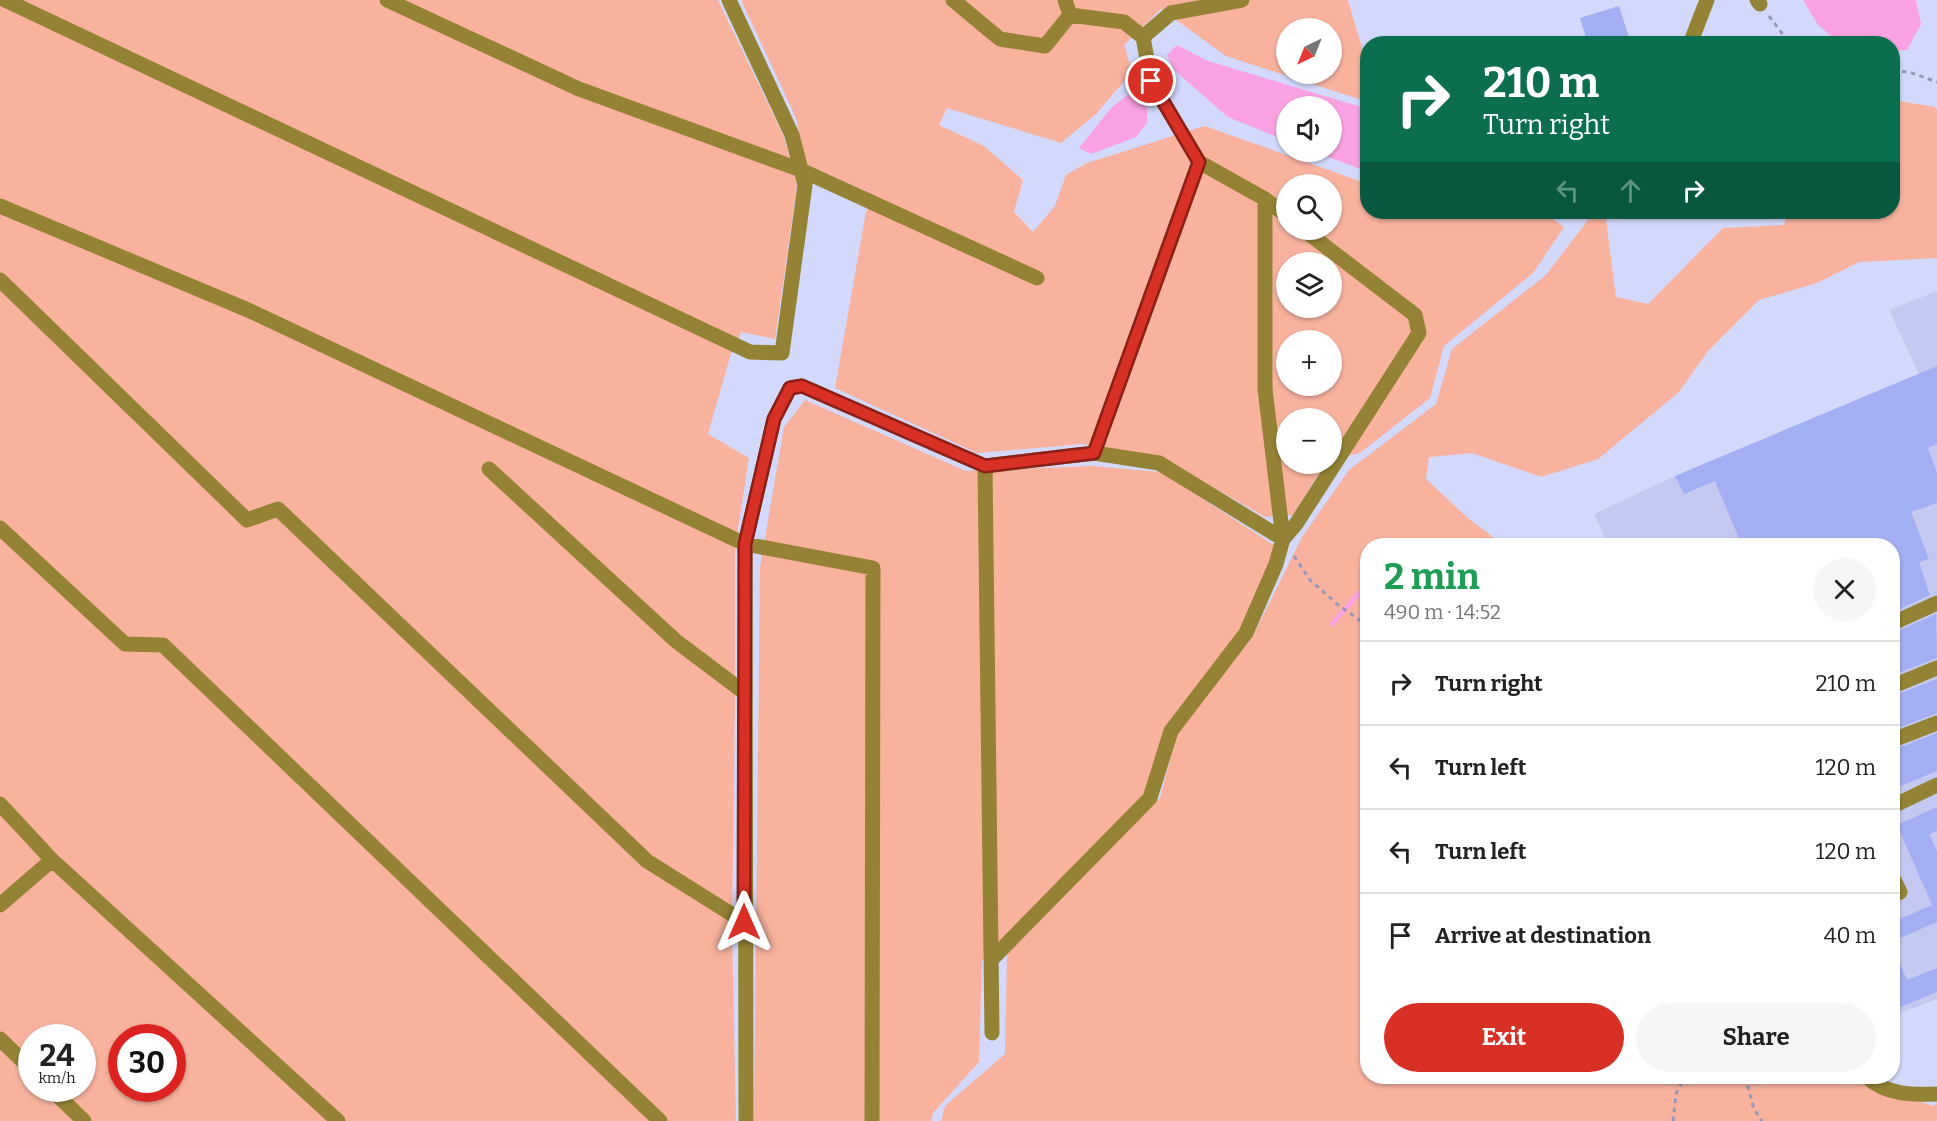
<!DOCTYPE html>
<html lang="en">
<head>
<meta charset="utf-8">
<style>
  :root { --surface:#fff; --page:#f6f6f6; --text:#222; --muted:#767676; --line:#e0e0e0; --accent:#d93025 }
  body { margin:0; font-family:Bitter,serif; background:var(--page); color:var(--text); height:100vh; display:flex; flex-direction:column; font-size:22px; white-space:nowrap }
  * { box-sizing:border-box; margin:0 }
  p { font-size:20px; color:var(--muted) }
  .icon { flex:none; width:33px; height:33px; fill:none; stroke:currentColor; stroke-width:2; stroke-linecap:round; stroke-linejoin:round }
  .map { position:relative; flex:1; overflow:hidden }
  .sheet { position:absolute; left:1360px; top:538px; width:540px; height:546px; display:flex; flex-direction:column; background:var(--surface); border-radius:24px; box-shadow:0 2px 4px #0004 }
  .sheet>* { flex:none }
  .top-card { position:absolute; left:1360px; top:36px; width:540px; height:183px; border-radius:24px; box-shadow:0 2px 4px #0004; background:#0b6e4f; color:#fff; overflow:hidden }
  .needle { width:39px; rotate:223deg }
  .buttons { position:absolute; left:1276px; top:18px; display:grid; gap:12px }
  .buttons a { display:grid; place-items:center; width:66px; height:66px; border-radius:50%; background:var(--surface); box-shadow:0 2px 4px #0004; font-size:30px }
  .speed { position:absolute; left:18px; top:1024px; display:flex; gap:12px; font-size:30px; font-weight:700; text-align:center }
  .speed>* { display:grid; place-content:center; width:78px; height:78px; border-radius:50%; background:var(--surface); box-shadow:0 2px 4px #0004; line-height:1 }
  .speed small { font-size:15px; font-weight:400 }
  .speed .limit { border:9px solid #d22; background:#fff; color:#111 }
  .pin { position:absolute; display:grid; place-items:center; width:51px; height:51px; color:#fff; margin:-26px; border:3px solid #fff; border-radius:50%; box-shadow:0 2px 6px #0007 }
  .me { position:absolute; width:66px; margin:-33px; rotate:0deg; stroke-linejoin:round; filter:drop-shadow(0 0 4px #0008) }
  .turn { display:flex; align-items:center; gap:21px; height:126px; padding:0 24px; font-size:27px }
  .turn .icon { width:78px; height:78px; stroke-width:2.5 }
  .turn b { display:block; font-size:42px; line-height:51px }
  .lanes { display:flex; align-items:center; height:57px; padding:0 24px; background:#0003; justify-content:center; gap:30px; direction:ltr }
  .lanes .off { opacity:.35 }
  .round { display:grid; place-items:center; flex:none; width:63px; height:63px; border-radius:32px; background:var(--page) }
  .head { display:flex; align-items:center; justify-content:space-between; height:102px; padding:0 24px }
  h1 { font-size:36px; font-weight:700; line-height:45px; color:#1e9e55 }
  .primary-button { display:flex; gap:12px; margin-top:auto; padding:12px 24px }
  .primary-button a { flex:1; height:69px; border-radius:36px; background:var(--accent); color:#fff; font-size:24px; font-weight:700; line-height:69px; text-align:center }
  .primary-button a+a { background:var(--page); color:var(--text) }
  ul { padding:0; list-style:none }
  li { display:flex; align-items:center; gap:18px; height:84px; padding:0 24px; border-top:2px solid var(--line) }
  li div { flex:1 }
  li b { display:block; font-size:22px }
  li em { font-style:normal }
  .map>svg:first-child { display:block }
</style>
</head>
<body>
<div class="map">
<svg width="1937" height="1121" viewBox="0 0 1937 1121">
  <rect width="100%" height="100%" fill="#d2d9fc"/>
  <path fill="#c4c9f1" d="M1937 291V999L1893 1016V546H1609L1594 514 1675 476 1919 374 1889 310Z"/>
  <path fill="#f8b29e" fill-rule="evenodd" d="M0 0H718L784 137 797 185 775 339 741 332 730 357 708 434 749 458 735 547V701L732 928 736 1121H0ZM32 1038H82V1089H32ZM122 1038H172V1089H122Z
    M741 0H1348L1368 68V102L1226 56 1161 9 1124 45 1132 72 1096 114 1061 143 947 108 939 125 984 146 1023 180 1014 212 1033 232 1055 206 1066 175 1087 163 1205 126 1368 184V212H1520L1549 216 1564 227 1533 273 1444 346 1430 398 1360 453 1332 459V418H1287V464H1325L1293 515 1265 517 1164 459 1082 444 977 453 835 388 865 217 871 194 806 164 796 118ZM1287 28H1332V74H1287ZM1287 184H1332V230H1287ZM1287 262H1332V308H1287ZM1287 340H1332V386H1287Z
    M1893 100 1935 107 1937 111V258L1859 262 1817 283 1759 300 1708 351 1679 392 1598 459 1541 477 1472 453 1429 457 1426 479 1469 519 1505 546H1368V1077H1855L1868 1085 1934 1106 1937 1103V1121H941L945 1106 1005 1054 1007 951 1083 872 1160 798 1178 730 1252 638 1302 537 1349 470 1436 404 1452 349 1546 275 1594 212H1605L1616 297 1648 304 1723 228 1784 225 1788 212H1893Z
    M805 400 966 471 1092 466 1161 472 1277 547 1241 630 1168 724 1144 797 982 961 979 1062 933 1113 931 1121H754L760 567 784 427Z"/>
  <path fill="#fba2e3" d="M1803 0H1916L1921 24 1907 50 1893 51V44L1840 43 1818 25Z
    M1177 45 1208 61 1368 109V172L1315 152H1332V106H1287V141L1228 117 1174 70 1167 55Z
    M1130 93 1147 107V123L1136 137 1091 154 1079 148 1111 108Z"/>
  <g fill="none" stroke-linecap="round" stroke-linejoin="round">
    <path stroke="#fba2e3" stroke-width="5" d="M1332 624 1359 593"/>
  </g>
  <path fill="#a4aff3" d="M1619 6 1631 44H1588L1580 18Z
    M1937 366V444L1928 448 1937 473V503L1911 512 1929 559 1919 562 1930 595 1893 612V546H1742L1715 481 1684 494 1675 476Z
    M1936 614 1937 658 1893 675V633Z
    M1937 679V713L1893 730V696Z
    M1937 733V771L1893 789V750Z
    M1937 807V831L1929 834 1937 851V922L1893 941V922L1932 905 1897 825Z
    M1893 947 1907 980 1937 968V992L1893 1010Z"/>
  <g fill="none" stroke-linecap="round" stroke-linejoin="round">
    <path stroke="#9499b8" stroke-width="3" stroke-dasharray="4.5 4.5" stroke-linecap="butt" d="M1769 16 1790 44
      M1893 71 1909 72 1937 82
      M1294 556 1310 580 1337 604 1368 626
      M1745 1077 1754 1109 1762 1121
      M1673 1121 1676 1094 1684 1077"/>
    <path stroke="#948334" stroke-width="15" d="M5 0 750 352 782 353 805 185 792 135 729 0
      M387 0 579 89 801 170 1037 278
      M953 0 1000 39 1045 46 1070 15
      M1065 0 1070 15 1124 22 1143 37 1151 81 1199 162 1265 199 1287 216
      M1757 0 1760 4
      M1143 37 1171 13 1242 0
      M1690 44 1707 0
      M0 206 248 310 745 544 873 568 872 1121
      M0 280 247 520 278 509 647 861 744 922
      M1094 453 1199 162
      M985 466 992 1033
      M489 469 676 641 745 693
      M0 528 125 644 163 645 660 1121
      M1283 539 1296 524 1419 333 1415 315 1304 230
      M1893 623 1937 603
      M1893 686 1937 668
      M1893 740 1937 723
      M0 804 52 860 338 1121
      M1893 806 1937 785
      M1893 878 1900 892 1893 896
      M0 905 52 860
      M991 960 1150 798 1171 731 1246 633 1276 564 1283 539 1265 389V199
      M0 1039 32 1070
      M1867 1077C1886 1095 1913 1095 1937 1094
      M51 1089 84 1121
      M746 1121 745 544 774 419 790 388 802 386 985 466 1094 453 1159 463 1283 539"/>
  </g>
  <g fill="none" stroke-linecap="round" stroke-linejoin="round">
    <g stroke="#8d1f18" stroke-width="15">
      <path id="route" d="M744 922 745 544 774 419 790 388 802 386 985 466 1094 453 1199 162 1151 81"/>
    </g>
    <use href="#route" stroke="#d93025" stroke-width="10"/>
  </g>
</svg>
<div class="buttons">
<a><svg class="needle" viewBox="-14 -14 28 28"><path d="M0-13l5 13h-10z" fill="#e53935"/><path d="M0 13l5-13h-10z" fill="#767676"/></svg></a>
<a><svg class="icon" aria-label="sound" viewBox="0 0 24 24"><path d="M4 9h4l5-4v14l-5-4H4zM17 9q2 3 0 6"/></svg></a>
<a><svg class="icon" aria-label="search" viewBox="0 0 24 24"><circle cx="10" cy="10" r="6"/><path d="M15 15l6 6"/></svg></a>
<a><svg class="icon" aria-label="layers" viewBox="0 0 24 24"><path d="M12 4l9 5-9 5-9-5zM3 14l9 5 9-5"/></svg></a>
<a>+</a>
<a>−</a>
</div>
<div class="speed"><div>24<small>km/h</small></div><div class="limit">30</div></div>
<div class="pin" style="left:1151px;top:81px;background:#d93025"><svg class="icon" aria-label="arrive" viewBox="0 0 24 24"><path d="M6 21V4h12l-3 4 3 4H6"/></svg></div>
<svg class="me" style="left:744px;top:922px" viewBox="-20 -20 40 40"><path d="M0-17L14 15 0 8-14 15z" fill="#d93025" stroke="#fff" stroke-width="4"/></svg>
<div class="top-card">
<div class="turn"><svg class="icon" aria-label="right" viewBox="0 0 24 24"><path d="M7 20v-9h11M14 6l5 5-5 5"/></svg><div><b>210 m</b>Turn right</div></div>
<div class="lanes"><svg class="icon off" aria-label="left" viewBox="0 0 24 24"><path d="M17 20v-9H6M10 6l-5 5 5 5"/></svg><svg class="icon off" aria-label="ahead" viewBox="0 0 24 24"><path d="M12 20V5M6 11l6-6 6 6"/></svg><svg class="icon" aria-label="right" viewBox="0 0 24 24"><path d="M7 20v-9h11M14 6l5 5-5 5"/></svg></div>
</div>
<section class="sheet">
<div class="head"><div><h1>2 min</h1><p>490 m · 14:52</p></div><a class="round"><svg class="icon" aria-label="close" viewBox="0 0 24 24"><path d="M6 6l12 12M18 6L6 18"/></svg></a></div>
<ul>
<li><svg class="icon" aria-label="right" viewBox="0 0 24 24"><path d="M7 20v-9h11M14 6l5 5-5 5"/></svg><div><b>Turn right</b></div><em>210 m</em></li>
<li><svg class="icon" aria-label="left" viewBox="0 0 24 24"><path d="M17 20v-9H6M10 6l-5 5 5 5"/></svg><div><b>Turn left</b></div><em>120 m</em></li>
<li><svg class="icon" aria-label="left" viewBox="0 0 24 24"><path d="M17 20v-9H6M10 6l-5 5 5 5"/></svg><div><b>Turn left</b></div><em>120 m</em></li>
<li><svg class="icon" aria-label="arrive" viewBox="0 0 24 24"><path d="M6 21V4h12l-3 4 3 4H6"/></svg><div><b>Arrive at destination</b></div><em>40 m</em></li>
</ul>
<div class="primary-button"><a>Exit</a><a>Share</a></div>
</section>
</div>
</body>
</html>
